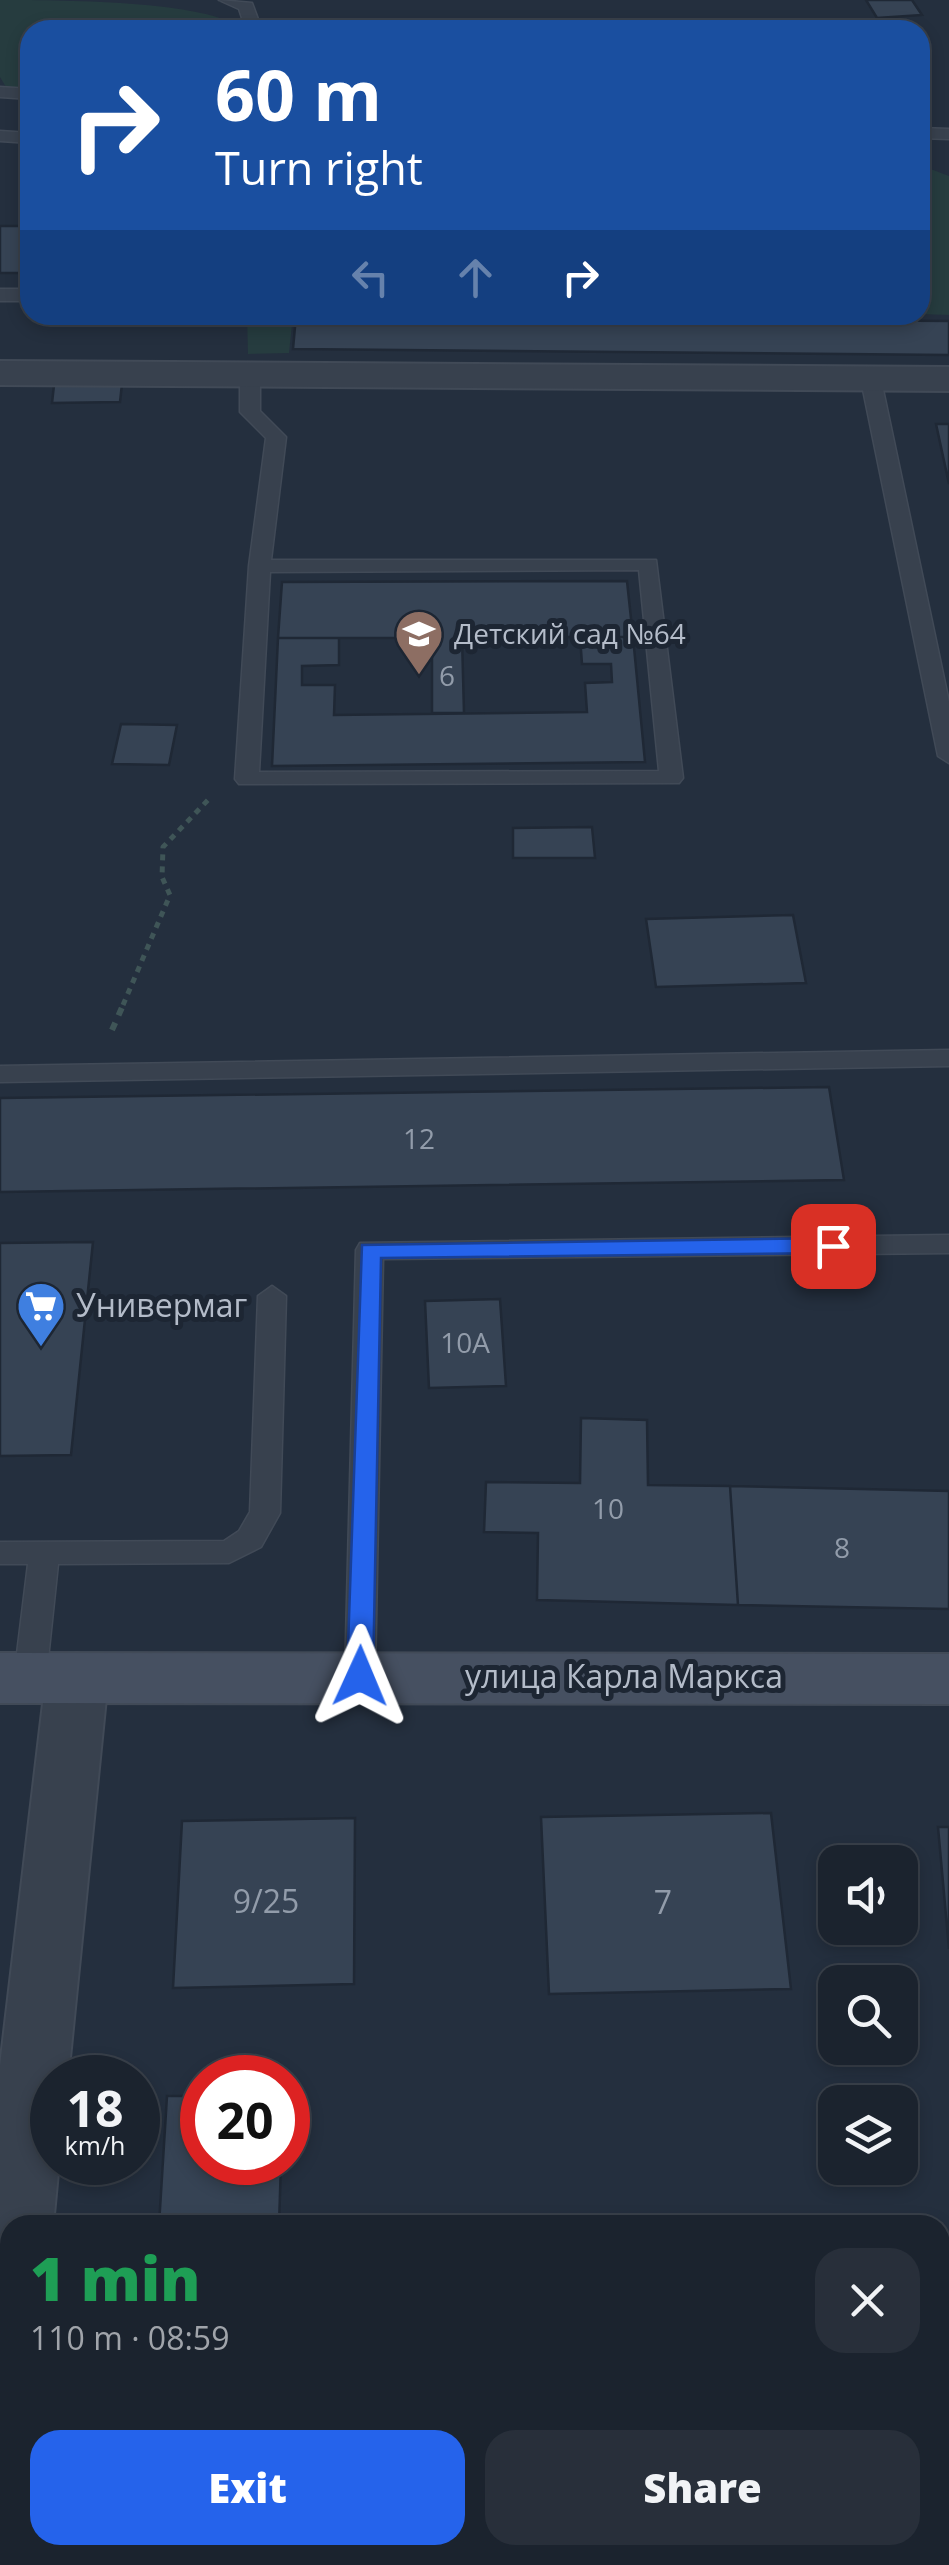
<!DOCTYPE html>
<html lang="en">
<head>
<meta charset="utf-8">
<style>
  :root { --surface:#1b232e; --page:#282f3a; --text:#f1f3f6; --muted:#a0a4aa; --line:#39404a; --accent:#2563eb }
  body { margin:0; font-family:"Open Sans",sans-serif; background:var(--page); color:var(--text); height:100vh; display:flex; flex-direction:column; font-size:38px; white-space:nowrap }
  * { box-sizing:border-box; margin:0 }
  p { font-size:32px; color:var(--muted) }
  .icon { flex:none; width:55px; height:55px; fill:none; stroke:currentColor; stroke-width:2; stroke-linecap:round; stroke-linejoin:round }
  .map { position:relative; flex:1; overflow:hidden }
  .sheet { position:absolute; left:0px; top:2215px; width:950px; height:350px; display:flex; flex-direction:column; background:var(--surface); border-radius:30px 30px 0 0; box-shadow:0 5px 15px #0003,0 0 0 2px var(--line) }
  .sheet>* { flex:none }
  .hud { position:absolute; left:20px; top:20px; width:910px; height:305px; border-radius:30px; box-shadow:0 5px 15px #0003,0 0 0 2px var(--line); background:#1a4fa0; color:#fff; overflow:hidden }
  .fabs { position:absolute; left:818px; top:1845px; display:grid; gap:20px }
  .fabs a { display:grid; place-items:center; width:100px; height:100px; border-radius:20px; background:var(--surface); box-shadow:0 5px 15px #0003,0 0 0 2px var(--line); font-size:50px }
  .speed { position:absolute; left:30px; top:2055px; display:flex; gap:20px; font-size:50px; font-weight:700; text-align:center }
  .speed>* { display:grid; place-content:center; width:130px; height:130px; border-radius:50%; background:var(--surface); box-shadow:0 5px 15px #0003,0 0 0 2px var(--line); line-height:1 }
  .speed small { font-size:25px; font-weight:400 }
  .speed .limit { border:15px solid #d22; background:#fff; color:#111 }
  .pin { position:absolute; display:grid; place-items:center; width:85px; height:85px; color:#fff; margin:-42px; border-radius:20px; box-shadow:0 5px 15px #0006 }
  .me { position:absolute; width:110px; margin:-55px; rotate:1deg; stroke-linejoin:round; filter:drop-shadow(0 0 8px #0008) }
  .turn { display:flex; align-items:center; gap:35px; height:210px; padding:0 30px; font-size:45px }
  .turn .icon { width:130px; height:130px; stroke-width:2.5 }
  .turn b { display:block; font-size:70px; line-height:85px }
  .lanes { display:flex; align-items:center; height:95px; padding:0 30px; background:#0003; justify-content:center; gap:50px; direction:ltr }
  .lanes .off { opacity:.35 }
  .round { display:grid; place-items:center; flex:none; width:105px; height:105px; border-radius:30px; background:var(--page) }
  .headline { display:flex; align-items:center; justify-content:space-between; height:170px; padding:0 30px }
  h1 { font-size:60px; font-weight:800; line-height:75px; color:#1e9e55 }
  .action { display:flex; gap:20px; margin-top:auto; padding:20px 30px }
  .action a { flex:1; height:115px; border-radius:30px; background:var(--accent); color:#fff; font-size:40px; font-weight:800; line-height:115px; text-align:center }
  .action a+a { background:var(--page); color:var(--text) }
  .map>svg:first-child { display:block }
</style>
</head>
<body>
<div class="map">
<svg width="949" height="2565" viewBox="0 0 949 2565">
  <rect width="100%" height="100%" fill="#242f3e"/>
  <path fill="#263c3f" d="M0 0C49 0 217 0 240 30H30V87H6L0 77Z
    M920 165 949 176V315L920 314Z
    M247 315H293L289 353 248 354Z"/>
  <path fill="#364354" stroke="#1f2835" stroke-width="2.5" d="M866 0H912L922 15 877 18Z
    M0 226H30V273H0Z
    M296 316 949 321V355L293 349Z
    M122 384 120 402 52 403 54 385Z
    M936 424H949V484Z
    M627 581 633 637H462L464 713H432V638H278L282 582Z
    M580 637H633L645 762 272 766 278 638H339V665L302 666V685H335L334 715 587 712 585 683 612 682 611 664H582Z
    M121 724 177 725 169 765 112 764Z
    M592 827 595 858H513V828Z
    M793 915 806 983 656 987 646 919Z
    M829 1087 844 1180 0 1192V1098Z
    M93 1242 71 1455 0 1456V1243Z
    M500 1299 506 1386 429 1388 425 1301Z
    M581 1418 647 1420 648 1485 730 1486 738 1605 537 1600 538 1533 484 1532 486 1482 580 1483Z
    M730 1486 949 1491V1609L738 1605Z
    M771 1813 791 1989 549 1994 541 1817Z
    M355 1818 354 1984 173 1988 182 1821Z
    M938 1827H949V1949Z
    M167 2096H202V2162H281L279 2225H159Z
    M575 2555H769V2565H575Z"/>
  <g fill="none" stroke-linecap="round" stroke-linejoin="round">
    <g stroke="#414a57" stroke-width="3">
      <path id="lane" d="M219 0 252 3 262 30H246L239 9Z
        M0 87 30 89V99L0 97Z
        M920 128 949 129V139L920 138Z
        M0 131 30 133V143L0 141Z
        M0 289H30V301H0Z
        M250 367 260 373V411L286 437 271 560H656L683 778 679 783 239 784 235 779 249 566 266 438 240 412V373ZM639 570 659 771 259 772 270 572Z
        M871 374 881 380 949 702V763L938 756 861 380Z
        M949 1050V1066L0 1082V1066Z
        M949 1235V1253L383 1259 375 1676 371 1685 360 1688 349 1685 345 1676 356 1250 360 1243Z
        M272 1286 286 1296 280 1513 261 1547 229 1563 58 1564 46 1678 41 1687 30 1690 19 1687 14 1678 28 1564H0V1542L224 1541 239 1531 250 1512 258 1296Z"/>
    </g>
    <g stroke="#414a57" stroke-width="4">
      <path id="street" d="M0 361 949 367V391L0 385Z
        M77 1653 99 1661 108 1678 68 2078H52V2162H59L53 2225H10V2405L0 2409V2256L5 2254 0 2252V2066L46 1678 55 1661Z"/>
    </g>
    <g stroke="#414a57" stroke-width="4">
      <path id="secondary" d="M0 1653 949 1654V1704L0 1703Z"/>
    </g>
    <path stroke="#3f5557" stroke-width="5" stroke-dasharray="6 6" stroke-linecap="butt" d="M123 1005 170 895 162 877 163 847 208 800"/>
    <path stroke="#3f5557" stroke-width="6" stroke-dasharray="8 8" stroke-linecap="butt" d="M112 1030 124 1003"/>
    <use href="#lane" fill="#38414e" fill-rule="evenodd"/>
    <use href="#street" fill="#38414e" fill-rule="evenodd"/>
    <use href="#secondary" fill="#465061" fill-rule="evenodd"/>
  </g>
  <path fill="#2563eb" stroke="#184099" stroke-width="2.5" d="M833 1238 844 1246 833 1253 381 1258 373 1676 369 1683H351L347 1676 362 1245Z"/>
  <defs>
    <g id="school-pin" transform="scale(2.5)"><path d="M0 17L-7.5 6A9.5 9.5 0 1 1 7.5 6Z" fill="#8d6e63" stroke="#1d2633"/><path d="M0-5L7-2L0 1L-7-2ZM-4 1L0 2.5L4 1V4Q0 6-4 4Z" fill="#fff"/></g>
    <g id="supermarket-pin" transform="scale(2.5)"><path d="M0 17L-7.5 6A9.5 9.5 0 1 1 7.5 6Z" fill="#3f7fe0" stroke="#1d2633"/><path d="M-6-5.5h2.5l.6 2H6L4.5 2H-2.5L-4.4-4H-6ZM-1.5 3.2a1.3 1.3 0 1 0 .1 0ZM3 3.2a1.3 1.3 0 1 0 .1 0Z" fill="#fff"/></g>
  </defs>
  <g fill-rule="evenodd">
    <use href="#school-pin" x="419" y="634"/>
    <use href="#supermarket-pin" x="41" y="1306"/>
  </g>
  <g text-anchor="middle" stroke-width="10" stroke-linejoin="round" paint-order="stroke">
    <g font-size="28" fill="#b4bcc9" stroke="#1d2633" text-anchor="start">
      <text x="454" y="644">Детский сад №64</text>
    </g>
    <g font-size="28" fill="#929caa">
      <text x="447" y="686">6</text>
      <text x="419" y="1149">12</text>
      <text x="465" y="1353">10А</text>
      <text x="608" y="1519">10</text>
      <text x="842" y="1558">8</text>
    </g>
    <g font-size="32" fill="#b4bcc9" stroke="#1d2633" text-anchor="start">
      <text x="76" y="1317">Универмаг</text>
    </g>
    <g font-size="32" fill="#b4bcc9" stroke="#1d2633">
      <text x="624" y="1688">улица Карла Маркса</text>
    </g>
    <g font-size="32" fill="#929caa">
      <text x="266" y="1913">9/25</text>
      <text x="663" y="1914">7</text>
    </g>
  </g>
</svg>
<div class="fabs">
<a><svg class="icon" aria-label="sound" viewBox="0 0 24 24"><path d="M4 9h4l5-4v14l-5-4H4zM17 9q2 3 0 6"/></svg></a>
<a><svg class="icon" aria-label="search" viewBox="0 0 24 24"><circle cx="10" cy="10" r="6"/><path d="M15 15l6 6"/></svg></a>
<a><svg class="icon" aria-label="layers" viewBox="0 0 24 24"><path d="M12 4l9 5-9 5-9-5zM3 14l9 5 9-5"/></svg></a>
</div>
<div class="speed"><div>18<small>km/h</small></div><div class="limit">20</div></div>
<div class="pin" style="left:833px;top:1246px;background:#d93025"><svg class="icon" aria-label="arrive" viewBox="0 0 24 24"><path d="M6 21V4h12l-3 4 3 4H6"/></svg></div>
<svg class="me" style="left:360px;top:1676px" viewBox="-20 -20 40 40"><path d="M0-17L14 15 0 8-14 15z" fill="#2563eb" stroke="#fff" stroke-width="4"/></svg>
<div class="hud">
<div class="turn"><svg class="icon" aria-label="right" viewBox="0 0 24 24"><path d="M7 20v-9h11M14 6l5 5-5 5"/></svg><div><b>60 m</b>Turn right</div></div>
<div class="lanes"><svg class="icon off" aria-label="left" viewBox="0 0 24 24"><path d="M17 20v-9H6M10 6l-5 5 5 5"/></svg><svg class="icon off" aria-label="ahead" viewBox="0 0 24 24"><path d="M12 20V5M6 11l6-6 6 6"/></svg><svg class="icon" aria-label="right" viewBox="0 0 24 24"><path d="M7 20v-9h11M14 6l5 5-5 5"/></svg></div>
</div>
<section class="sheet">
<div class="headline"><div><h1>1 min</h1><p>110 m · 08:59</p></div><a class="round"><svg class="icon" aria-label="close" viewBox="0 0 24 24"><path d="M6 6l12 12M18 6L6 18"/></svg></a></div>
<div class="action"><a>Exit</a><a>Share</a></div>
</section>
</div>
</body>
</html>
